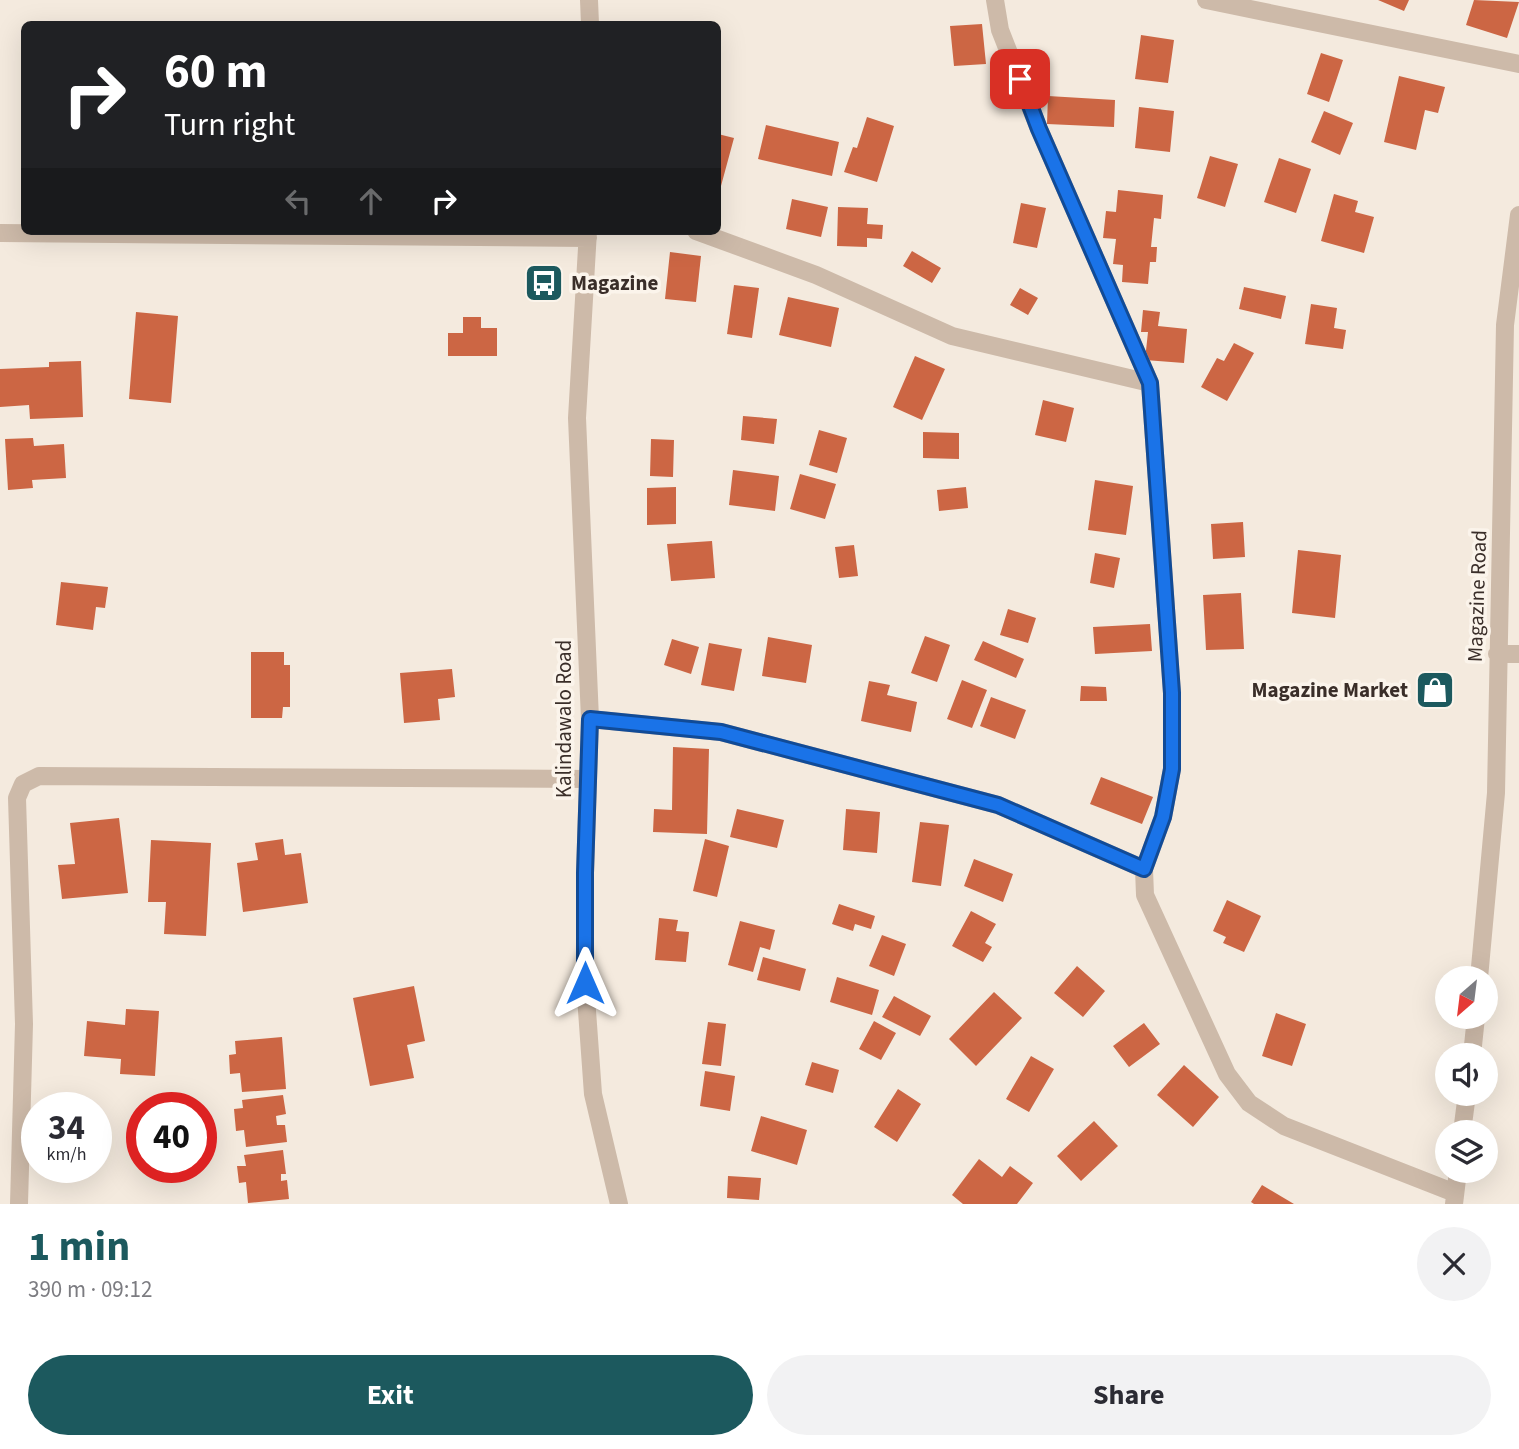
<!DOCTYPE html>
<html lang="en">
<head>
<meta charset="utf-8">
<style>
  :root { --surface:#fff; --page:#f2f2f3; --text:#2b2b33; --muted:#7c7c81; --accent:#1c595e }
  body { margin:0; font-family:"Source Sans 3",sans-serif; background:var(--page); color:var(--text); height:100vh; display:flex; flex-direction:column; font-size:26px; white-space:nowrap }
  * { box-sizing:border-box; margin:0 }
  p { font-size:23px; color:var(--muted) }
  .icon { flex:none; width:38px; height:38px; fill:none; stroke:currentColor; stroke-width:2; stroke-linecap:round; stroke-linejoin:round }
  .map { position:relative; height:1204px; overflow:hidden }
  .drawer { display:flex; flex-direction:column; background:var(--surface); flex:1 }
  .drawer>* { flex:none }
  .top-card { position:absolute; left:21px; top:21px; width:700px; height:214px; border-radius:10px; box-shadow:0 7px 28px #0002; background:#202124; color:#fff; overflow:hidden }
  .needle { width:46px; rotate:208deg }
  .controls { position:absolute; left:1435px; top:966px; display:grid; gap:14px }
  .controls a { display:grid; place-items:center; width:63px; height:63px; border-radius:50%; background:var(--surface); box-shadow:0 7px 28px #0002; font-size:35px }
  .speed { position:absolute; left:21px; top:1092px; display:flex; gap:14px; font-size:35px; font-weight:700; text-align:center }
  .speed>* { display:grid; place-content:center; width:91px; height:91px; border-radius:50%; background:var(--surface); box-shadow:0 7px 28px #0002; line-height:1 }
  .speed small { font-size:18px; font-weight:400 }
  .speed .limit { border:10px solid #d22; background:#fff; color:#111 }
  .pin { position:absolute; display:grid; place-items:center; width:60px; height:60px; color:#fff; margin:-30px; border-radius:14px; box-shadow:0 4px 10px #0006 }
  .me { position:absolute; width:77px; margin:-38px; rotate:0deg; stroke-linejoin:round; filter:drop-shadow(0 0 5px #0008) }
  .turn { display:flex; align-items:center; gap:24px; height:147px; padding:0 28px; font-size:32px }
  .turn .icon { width:91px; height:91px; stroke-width:2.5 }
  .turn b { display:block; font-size:49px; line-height:60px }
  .lanes { display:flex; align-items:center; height:66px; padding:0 28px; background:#0003; justify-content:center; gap:35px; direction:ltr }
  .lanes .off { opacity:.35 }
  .round { display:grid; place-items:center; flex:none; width:74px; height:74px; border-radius:37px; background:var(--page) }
  .headline { display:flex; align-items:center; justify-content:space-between; height:119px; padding:0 28px }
  h1 { font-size:42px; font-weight:700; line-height:52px; color:var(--accent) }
  .button { display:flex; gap:14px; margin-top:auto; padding:14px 28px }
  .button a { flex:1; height:80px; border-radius:42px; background:var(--accent); color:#fff; font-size:28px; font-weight:700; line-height:80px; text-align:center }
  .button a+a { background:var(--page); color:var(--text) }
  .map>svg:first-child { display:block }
</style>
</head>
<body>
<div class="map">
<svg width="1519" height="1204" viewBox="0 0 1519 1204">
  <rect width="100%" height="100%" fill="#f4eade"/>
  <path fill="#c64" d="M1378 0H1409L1404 11Z
    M1474 0 1519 2 1507 38 1466 25Z
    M982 24 986 64 954 66 950 26Z
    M1141 35 1174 40 1168 83 1135 79Z
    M1321 53 1343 60 1329 102 1307 94Z
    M1399 76 1445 87 1438 113 1425 110 1416 150 1384 142Z
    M1048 96 1115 100 1114 127 1047 124Z
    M1139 107 1174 111 1170 152 1135 148Z
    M1324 111 1353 123 1340 155 1311 142Z
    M867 117 894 126 877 182 844 172 853 147 857 148Z
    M766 125 839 142 832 176 758 159Z
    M718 134 734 138 718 197Z
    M1210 156 1238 164 1225 207 1197 198Z
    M1279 158 1311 169 1296 213 1264 202Z
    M1118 190 1163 195 1161 219 1154 218 1151 247H1157L1156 262H1150L1148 284 1122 282 1123 265 1113 264 1116 239 1103 238 1106 211 1116 212Z
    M1334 194 1358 201 1355 212 1374 217 1364 253 1321 241Z
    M792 199 828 207 821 237 786 229Z
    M1021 203 1046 208 1037 248 1013 243Z
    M838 207 868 208 867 224 883 225 882 239 867 238V247L837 246Z
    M912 251 941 268 932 283 903 266Z
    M670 252 701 256 696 302 665 299Z
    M734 285 759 288 752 338 727 334Z
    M1244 287 1286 296 1281 319 1239 309Z
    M1020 288 1038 298 1028 315 1010 305Z
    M788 297 839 308 831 347 779 335Z
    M1311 304 1337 308 1334 328 1346 330 1343 349 1305 344Z
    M1143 310 1160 312 1158 326 1187 329 1184 363 1145 360 1148 332H1141Z
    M136 312 178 316 171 403 129 399Z
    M463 317H481V328H497V356H448V333H463Z
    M1234 343 1254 353 1227 401 1201 387 1217 358 1224 361Z
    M915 356 945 369 922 420 893 407Z
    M81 361 83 417 30 419 29 405 0 407V369L49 367V362Z
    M1043 400 1074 408 1066 442 1035 435Z
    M743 416 777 419 774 444 741 440Z
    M819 430 847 438 837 473 809 465Z
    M923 432 959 433V459L923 458Z
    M33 438 34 446 64 444 66 478 32 480 33 488 8 490 5 439Z
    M651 439 674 440 673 477 650 476Z
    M733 470 779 476 775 511 729 505Z
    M800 474 836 484 825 519 790 509Z
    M1095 480 1133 486 1126 535 1088 530Z
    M676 487V524L647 525V488Z
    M966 487 968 508 939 511 937 490Z
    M1243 522 1245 557 1213 559 1211 524Z
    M712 541 715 578 671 581 667 544Z
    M854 545 858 576 839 578 835 547Z
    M1298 550 1341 555 1335 618 1292 613Z
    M1095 553 1120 558 1114 588 1090 583Z
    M61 582 108 587 105 608 96 607 93 630 56 625Z
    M1241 593 1244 649 1206 650 1203 595Z
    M1008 609 1036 618 1028 643 1000 635Z
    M1150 624 1152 651 1095 654 1093 627Z
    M925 636 950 645 937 682 911 673Z
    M768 637 812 645 806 683 762 676Z
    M672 639 699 647 691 674 664 665Z
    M983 641 1024 659 1016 678 974 660Z
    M709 643 742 649 734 691 701 685Z
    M251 652H284V665H290V707H283L282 718H251Z
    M452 669 455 697 438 699 440 720 404 723 400 673Z
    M962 680 987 690 972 728 947 719Z
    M869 681 890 685 887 695 917 702 911 732 861 721Z
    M1081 686 1106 687 1107 701H1080Z
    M991 697 1026 710 1015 739 980 726Z
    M673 747 709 749 707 834 653 832 654 809 672 810Z
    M1101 777 1153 797 1142 824 1090 804Z
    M737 809 784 820 777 848 730 837Z
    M846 809 880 812 877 853 843 850Z
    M119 818 128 893 62 899 58 865 75 864 70 823Z
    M920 822 949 825 941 886 912 882Z
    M283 839 285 855 301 853 308 903 243 912 237 863 258 860 255 843Z
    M705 839 729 846 717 897 693 891Z
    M151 840 211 843 206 936 164 934 166 902H148Z
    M974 859 1013 874 1003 902 964 886Z
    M1227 900 1261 916 1244 952 1223 943 1226 937 1213 931Z
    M839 904 875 916 871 929 855 924 853 931 832 924Z
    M971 911 996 924 985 943 992 947 983 962 952 946Z
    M659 918 678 920 676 931 689 932 686 962 655 960Z
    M740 921 775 930 770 950 760 947 753 972 728 965Z
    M882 935 906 944 894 976 869 966Z
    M763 957 806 969 800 991 757 980Z
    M1077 966 1105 991 1083 1017 1054 993Z
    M837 977 879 990 872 1015 830 1002Z
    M414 986 425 1041 407 1045 414 1078 370 1086 353 998Z
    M994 992 1022 1018 976 1066 949 1039Z
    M894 996 931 1016 920 1036 882 1017Z
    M126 1009 159 1011 155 1076 120 1074 121 1059 84 1056 87 1021 125 1025Z
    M1276 1013 1306 1024 1292 1066 1262 1056Z
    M874 1021 896 1033 881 1060 859 1049Z
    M708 1022 726 1024 721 1066 702 1064Z
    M1144 1023 1160 1044 1129 1067 1113 1046Z
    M282 1037 286 1089 242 1092 240 1073 230 1074 229 1055 236 1054 235 1041Z
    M1031 1056 1054 1069 1029 1112 1006 1099Z
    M812 1062 839 1070 833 1093 805 1085Z
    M1184 1065 1219 1097 1193 1127 1157 1095Z
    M705 1071 735 1076 730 1111 700 1106Z
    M898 1089 921 1104 897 1142 874 1127Z
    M283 1095 286 1114 276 1116 277 1125H285L287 1142 246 1147 244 1130 236 1131 234 1109 243 1108 242 1100Z
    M761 1116 807 1130 797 1165 751 1151Z
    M1094 1121 1118 1146 1081 1181 1057 1156Z
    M283 1150 286 1174H281V1181L287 1180 289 1199 248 1203 246 1182 239 1183 237 1166H246L244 1155Z
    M979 1159 1002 1177 1010 1166 1033 1183 1017 1204H963L952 1195Z
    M728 1176 761 1178 759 1200 727 1198Z
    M1262 1185 1294 1204H1254L1251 1202Z"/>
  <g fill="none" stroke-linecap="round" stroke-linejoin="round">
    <path stroke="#cdbaa9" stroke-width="18" d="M589 0 590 24
      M995 0 1000 30 1039 129 1150 383 1172 693V769L1163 817 1144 869 1145 895 1227 1074 1249 1103 1284 1126 1455 1193
      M1206 0 1519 64
      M588 231 577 418 590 719 585 873V983L593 1094 619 1204
      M696 231 816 275 952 336 1150 383
      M0 233 588 238
      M1497 654H1519
      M590 719 721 732 998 805 1144 869
      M1479 978 1496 793 1505 325 1519 215
      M1472 1055 1476 1017
      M1462 1132 1467 1094
      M19 1204 24 1024 17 798 23 784 39 776 588 779
      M1454 1204 1458 1171"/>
  </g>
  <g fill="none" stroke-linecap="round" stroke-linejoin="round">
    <g stroke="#114b97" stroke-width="18">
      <path id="route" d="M585 983V873L590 719 721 732 998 805 1144 869 1163 817 1172 769V693L1150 383 1039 129 1020 79"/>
    </g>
    <use href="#route" stroke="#1a73e8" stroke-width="12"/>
  </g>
  <defs>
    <g id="bus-square" transform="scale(2.0125)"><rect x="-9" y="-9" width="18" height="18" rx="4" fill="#1c595e" stroke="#fbf4eb"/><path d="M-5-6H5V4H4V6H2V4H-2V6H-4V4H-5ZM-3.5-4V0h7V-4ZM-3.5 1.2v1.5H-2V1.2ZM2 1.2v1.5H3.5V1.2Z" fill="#fff"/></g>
    <g id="shop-square" transform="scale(2.0125)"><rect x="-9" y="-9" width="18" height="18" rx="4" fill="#1c595e" stroke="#fbf4eb"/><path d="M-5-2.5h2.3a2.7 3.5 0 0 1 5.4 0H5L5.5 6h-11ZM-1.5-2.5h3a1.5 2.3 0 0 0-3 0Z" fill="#fff"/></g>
  </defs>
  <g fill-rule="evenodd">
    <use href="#bus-square" x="544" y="283"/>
    <use href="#shop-square" x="1435" y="690"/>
  </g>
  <g text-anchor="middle" stroke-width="7" stroke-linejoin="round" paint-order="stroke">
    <g font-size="21" font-weight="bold" fill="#3a2e29" stroke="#fbf4eb" text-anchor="start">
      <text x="571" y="290">Magazine</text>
      <text x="1408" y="697" text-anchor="end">Magazine Market</text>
    </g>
    <g font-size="21" fill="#3a2e29" stroke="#fbf4eb">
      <text transform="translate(1477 596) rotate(-88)" y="7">Magazine Road</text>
      <text transform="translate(564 719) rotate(-90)" y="7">Kalindawalo Road</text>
    </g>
  </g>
</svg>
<div class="controls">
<a><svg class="needle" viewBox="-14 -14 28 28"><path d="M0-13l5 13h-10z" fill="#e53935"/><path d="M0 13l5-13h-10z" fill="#7c7c81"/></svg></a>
<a><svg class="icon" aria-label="sound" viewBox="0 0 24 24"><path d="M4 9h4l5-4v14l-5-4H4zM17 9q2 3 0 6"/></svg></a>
<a><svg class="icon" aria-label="layers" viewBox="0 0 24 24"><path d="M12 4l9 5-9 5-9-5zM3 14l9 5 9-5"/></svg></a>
</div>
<div class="speed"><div>34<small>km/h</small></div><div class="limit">40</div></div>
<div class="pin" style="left:1020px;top:79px;background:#d93025"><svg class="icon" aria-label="arrive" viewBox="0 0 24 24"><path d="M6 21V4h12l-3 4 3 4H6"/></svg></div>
<svg class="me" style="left:585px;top:983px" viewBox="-20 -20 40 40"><path d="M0-17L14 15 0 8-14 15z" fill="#1a73e8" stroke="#fff" stroke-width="4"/></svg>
<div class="top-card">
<div class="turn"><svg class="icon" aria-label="right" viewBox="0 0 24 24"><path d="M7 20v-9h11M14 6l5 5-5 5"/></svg><div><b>60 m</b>Turn right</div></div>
<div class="lanes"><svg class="icon off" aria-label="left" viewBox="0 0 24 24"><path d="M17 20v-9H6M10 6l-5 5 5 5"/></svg><svg class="icon off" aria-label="ahead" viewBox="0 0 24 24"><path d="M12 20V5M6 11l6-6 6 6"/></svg><svg class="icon" aria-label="right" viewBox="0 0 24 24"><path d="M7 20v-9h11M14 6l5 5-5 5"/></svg></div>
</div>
</div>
<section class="drawer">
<div class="headline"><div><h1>1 min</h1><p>390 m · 09:12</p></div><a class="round"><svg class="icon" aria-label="close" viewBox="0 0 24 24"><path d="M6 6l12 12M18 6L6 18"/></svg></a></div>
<div class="button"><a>Exit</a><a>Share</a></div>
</section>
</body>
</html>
